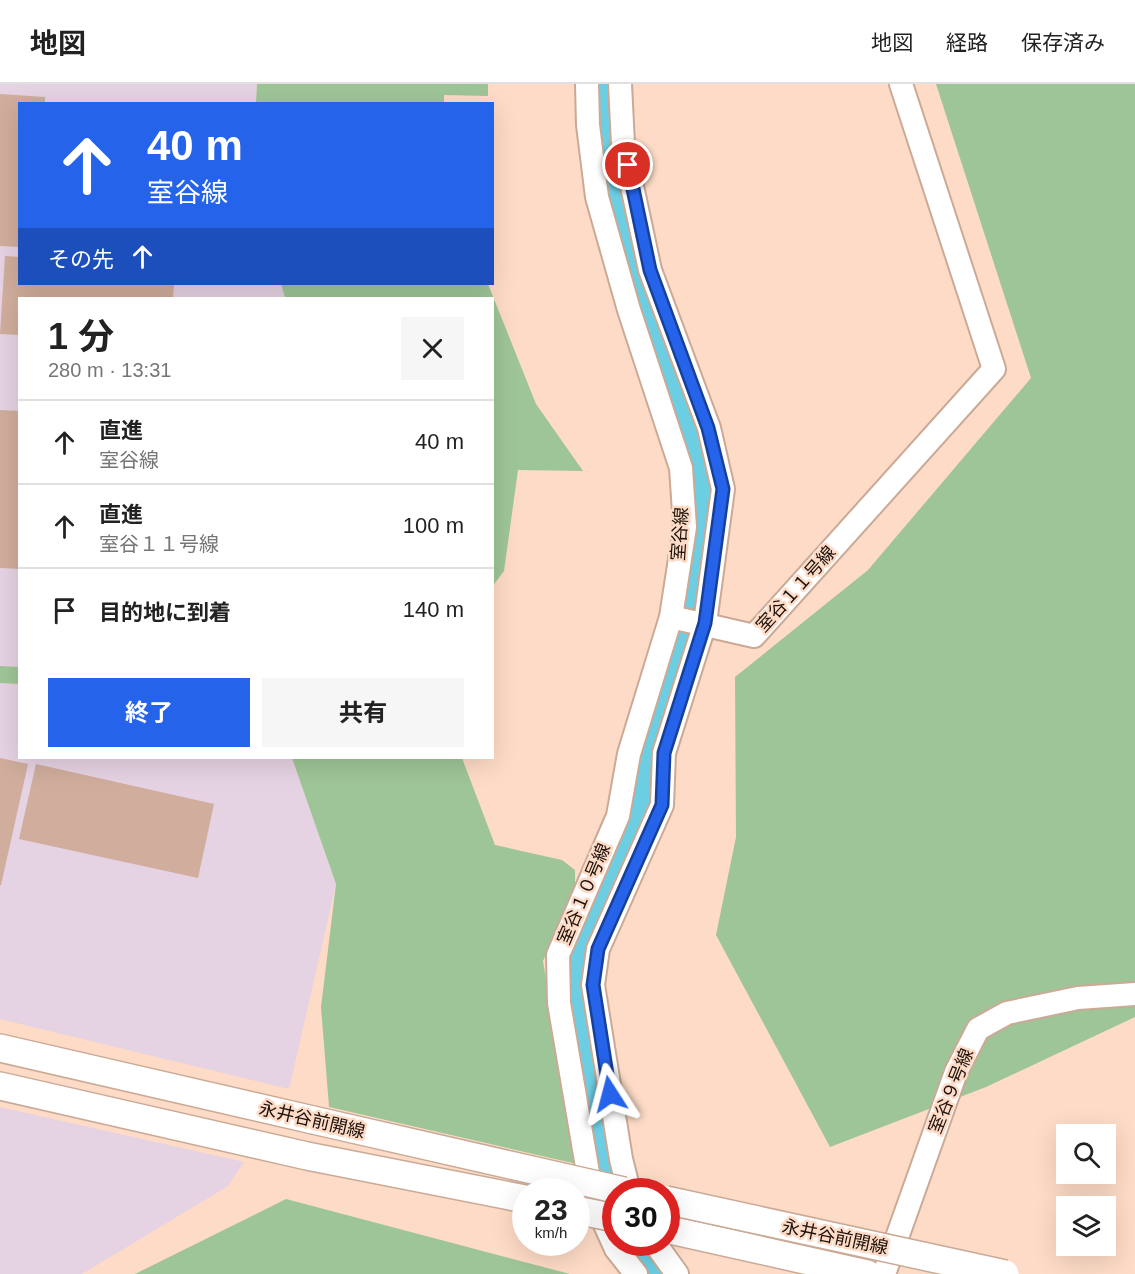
<!DOCTYPE html>
<html lang="ja">
<head>
<meta charset="utf-8">
<style>
  :root { --surface:#fff; --page:#f6f6f6; --text:#222; --muted:#767676; --line:#e0e0e0; --accent:#2563eb }
  body { margin:0; font-family:Helvetica,"Noto Sans JP",sans-serif; background:var(--page); color:var(--text); height:100vh; display:flex; flex-direction:column; font-size:22px; white-space:nowrap }
  * { box-sizing:border-box; margin:0 }
  p { font-size:20px; color:var(--muted) }
  .icon { flex:none; width:33px; height:33px; fill:none; stroke:currentColor; stroke-width:2; stroke-linecap:round; stroke-linejoin:round }
  .map { position:relative; flex:1; overflow:hidden }
  .panel { position:absolute; left:18px; top:213px; width:476px; height:462px; display:flex; flex-direction:column; background:var(--surface); border-radius:0px; box-shadow:0 6px 24px #0002 }
  .panel>* { flex:none }
  .guide { position:absolute; left:18px; top:18px; width:476px; height:183px; border-radius:0px; box-shadow:0 6px 24px #0002; background:#2563eb; color:#fff; overflow:hidden }
  .tools { position:absolute; left:1056px; top:1040px; display:grid; gap:12px }
  .tools a { display:grid; place-items:center; width:60px; height:60px; border-radius:0px; background:var(--surface); box-shadow:0 6px 24px #0002; font-size:30px }
  .speed { position:absolute; left:512px; top:1094px; display:flex; gap:12px; font-size:30px; font-weight:700; text-align:center }
  .speed>* { display:grid; place-content:center; width:78px; height:78px; border-radius:50%; background:var(--surface); box-shadow:0 6px 24px #0002; line-height:1 }
  .speed small { font-size:15px; font-weight:400 }
  .speed .limit { border:9px solid #d22; background:#fff; color:#111 }
  .pin { position:absolute; display:grid; place-items:center; width:51px; height:51px; color:#fff; margin:-26px; border:3px solid #fff; border-radius:50%; box-shadow:0 2px 6px #0007 }
  .me { position:absolute; width:66px; margin:-33px; rotate:351deg; stroke-linejoin:round; filter:drop-shadow(0 0 4px #0008) }
  .turn { display:flex; align-items:center; gap:21px; height:126px; padding:0 30px; font-size:27px }
  .turn .icon { width:78px; height:78px; stroke-width:2.5 }
  .turn b { display:block; font-size:42px; line-height:51px }
  .then { display:flex; align-items:center; height:57px; padding:0 30px; background:#0003; gap:12px; font-size:22px }
  .round { display:grid; place-items:center; flex:none; width:63px; height:63px; border-radius:0px; background:var(--page) }
  .headline { display:flex; align-items:center; justify-content:space-between; height:102px; padding:0 30px }
  h1 { font-size:36px; font-weight:700; line-height:45px }
  .action { display:flex; gap:12px; margin-top:auto; padding:12px 30px }
  .action a { flex:1; height:69px; border-radius:0px; background:var(--accent); color:#fff; font-size:24px; font-weight:700; line-height:69px; text-align:center }
  .action a+a { background:var(--page); color:var(--text) }
  ul { padding:0; list-style:none }
  li { display:flex; align-items:center; gap:18px; height:84px; padding:0 30px; border-top:2px solid var(--line) }
  li div { flex:1 }
  li b { display:block; font-size:22px }
  li em { font-style:normal }
  header { display:flex; align-items:center; gap:36px; box-sizing:border-box; height:84px; padding:0 30px; background:var(--surface); border-bottom:2px solid var(--line) }
  header strong { font-size:28px }
  nav { display:flex; gap:33px; margin-inline-start:auto; font-size:21px }
  .map>svg:first-child { display:block }
</style>
</head>
<body>
<header>
<strong>地図</strong>
<nav><a>地図</a><a>経路</a><a>保存済み</a></nav>
</header>
<div class="map">
<svg width="1135" height="1190" viewBox="0 0 1135 1190">
  <rect width="100%" height="100%" fill="#fddbc6"/>
  <path fill="#e5d2e2" d="M0 0H257L256 19 20 20V200H281L285 214H20L19 583 0 582Z
    M0 599 19 600 20 674H292L336 800 289 1005 0 935Z
    M0 1023 244 1078 228 1102 82 1190H0Z"/>
  <path fill="#9ec597" d="M257 0H488V12L444 11V20L256 19Z
    M936 0H1135V933L986 1003 830 1063 716 851 736 753 735 593 868 486 1031 294Z
    M281 200H488L536 320 583 387 518 386 504 487 492 503V214H285Z
    M0 582 19 583V600L0 599Z
    M292 674H462L495 761 562 776 575 786V803L543 877 577 1080 329 1023 321 923 336 800Z
    M286 1115 570 1190H135Z"/>
  <g fill="none" stroke-linecap="round" stroke-linejoin="round">
    <path stroke="#6bcee3" stroke-width="40" d="M607 0 609 65 627 164 650 244 701 371 705 426 686 556 648 669 629 748 575 871 583 965 597 1037 619 1107
      M635 1158 637 1167 654 1190"/>
  </g>
  <path fill="#d0ad9c" d="M0 10 45 13V20H20V163L0 162Z
    M5 172 20 173V200H174L173 214H20V251L0 250Z
    M0 326 20 327V485L0 484Z
    M0 674 28 680 1 801H0Z
    M36 680 214 720 198 794 19 755Z"/>
  <g fill="none" stroke-linecap="round" stroke-linejoin="round">
    <g stroke="#caaa96" stroke-width="26">
      <path id="minor" d="M587 0 588 41 597 113 629 226 681 384 685 443 671 533 629 670 618 732 558 871 559 919 592 1112 616 1165 636 1190
        M620 0 623 60 650 186 709 344 723 405 705 539 664 669 662 721 598 865 593 901 621 1075 629 1107
        M671 533 754 552 994 285 901 0
        M654 1158 677 1190
        M884 1190 956 988 978 945 1007 929 1078 914 1135 910"/>
    </g>
    <g stroke="#caaa96" stroke-width="30">
      <path id="tertiary" d="M0 964 313 1036
        M0 1002 307 1072 525 1115
        M666 1145 867 1190"/>
    </g>
    <use href="#minor" stroke="#fff" stroke-width="22"/>
    <use href="#tertiary" stroke="#fff" stroke-width="27"/>
    <g stroke="#caaa96" stroke-width="30" stroke-linecap="butt">
      <path id="tertiary-bridge" d="M313 1036 624 1107
        M666 1116 1005 1190
        M576 1126 615 1134"/>
    </g>
    <use href="#tertiary-bridge" stroke="#fff" stroke-width="27"/>
  </g>
  <g fill="none" stroke-linecap="round" stroke-linejoin="round">
    <g stroke="#184099" stroke-width="15">
      <path id="route" d="M610 1010 593 901 598 865 662 721 664 669 705 539 723 405 708 344 650 186 628 81"/>
    </g>
    <use href="#route" stroke="#2563eb" stroke-width="10"/>
  </g>
  <g text-anchor="middle" stroke-width="5" stroke-linejoin="round" paint-order="stroke">
    <g font-size="18" fill="#1d120b" stroke="#fddbc6">
      <text transform="translate(680 450) rotate(-86)" y="6">室谷線</text>
      <text transform="translate(796 505) rotate(-48)" y="6">室谷１１号線</text>
      <text transform="translate(584 810) rotate(-67)" y="6">室谷１０号線</text>
      <text transform="translate(951 1007) rotate(-68)" y="6">室谷９号線</text>
      <text transform="translate(312 1036) rotate(13)" y="6">永井谷前開線</text>
      <text transform="translate(835 1153) rotate(12)" y="6">永井谷前開線</text>
    </g>
  </g>
</svg>
<div class="tools">
<a><svg class="icon" aria-label="search" viewBox="0 0 24 24"><circle cx="10" cy="10" r="6"/><path d="M15 15l6 6"/></svg></a>
<a><svg class="icon" aria-label="layers" viewBox="0 0 24 24"><path d="M12 4l9 5-9 5-9-5zM3 14l9 5 9-5"/></svg></a>
</div>
<div class="speed"><div>23<small>km/h</small></div><div class="limit">30</div></div>
<div class="pin" style="left:628px;top:81px;background:#d93025"><svg class="icon" aria-label="arrive" viewBox="0 0 24 24"><path d="M6 21V4h12l-3 4 3 4H6"/></svg></div>
<svg class="me" style="left:610px;top:1010px" viewBox="-20 -20 40 40"><path d="M0-17L14 15 0 8-14 15z" fill="#2563eb" stroke="#fff" stroke-width="4"/></svg>
<div class="guide">
<div class="turn"><svg class="icon" aria-label="ahead" viewBox="0 0 24 24"><path d="M12 20V5M6 11l6-6 6 6"/></svg><div><b>40 m</b>室谷線</div></div>
<div class="then">その先<svg class="icon" aria-label="ahead" viewBox="0 0 24 24"><path d="M12 20V5M6 11l6-6 6 6"/></svg></div>
</div>
<section class="panel">
<div class="headline"><div><h1>1 分</h1><p>280 m · 13:31</p></div><a class="round"><svg class="icon" aria-label="close" viewBox="0 0 24 24"><path d="M6 6l12 12M18 6L6 18"/></svg></a></div>
<ul>
<li><svg class="icon" aria-label="ahead" viewBox="0 0 24 24"><path d="M12 20V5M6 11l6-6 6 6"/></svg><div><b>直進</b><p>室谷線</p></div><em>40 m</em></li>
<li><svg class="icon" aria-label="ahead" viewBox="0 0 24 24"><path d="M12 20V5M6 11l6-6 6 6"/></svg><div><b>直進</b><p>室谷１１号線</p></div><em>100 m</em></li>
<li><svg class="icon" aria-label="arrive" viewBox="0 0 24 24"><path d="M6 21V4h12l-3 4 3 4H6"/></svg><div><b>目的地に到着</b></div><em>140 m</em></li>
</ul>
<div class="action"><a>終了</a><a>共有</a></div>
</section>
</div>
</body>
</html>
